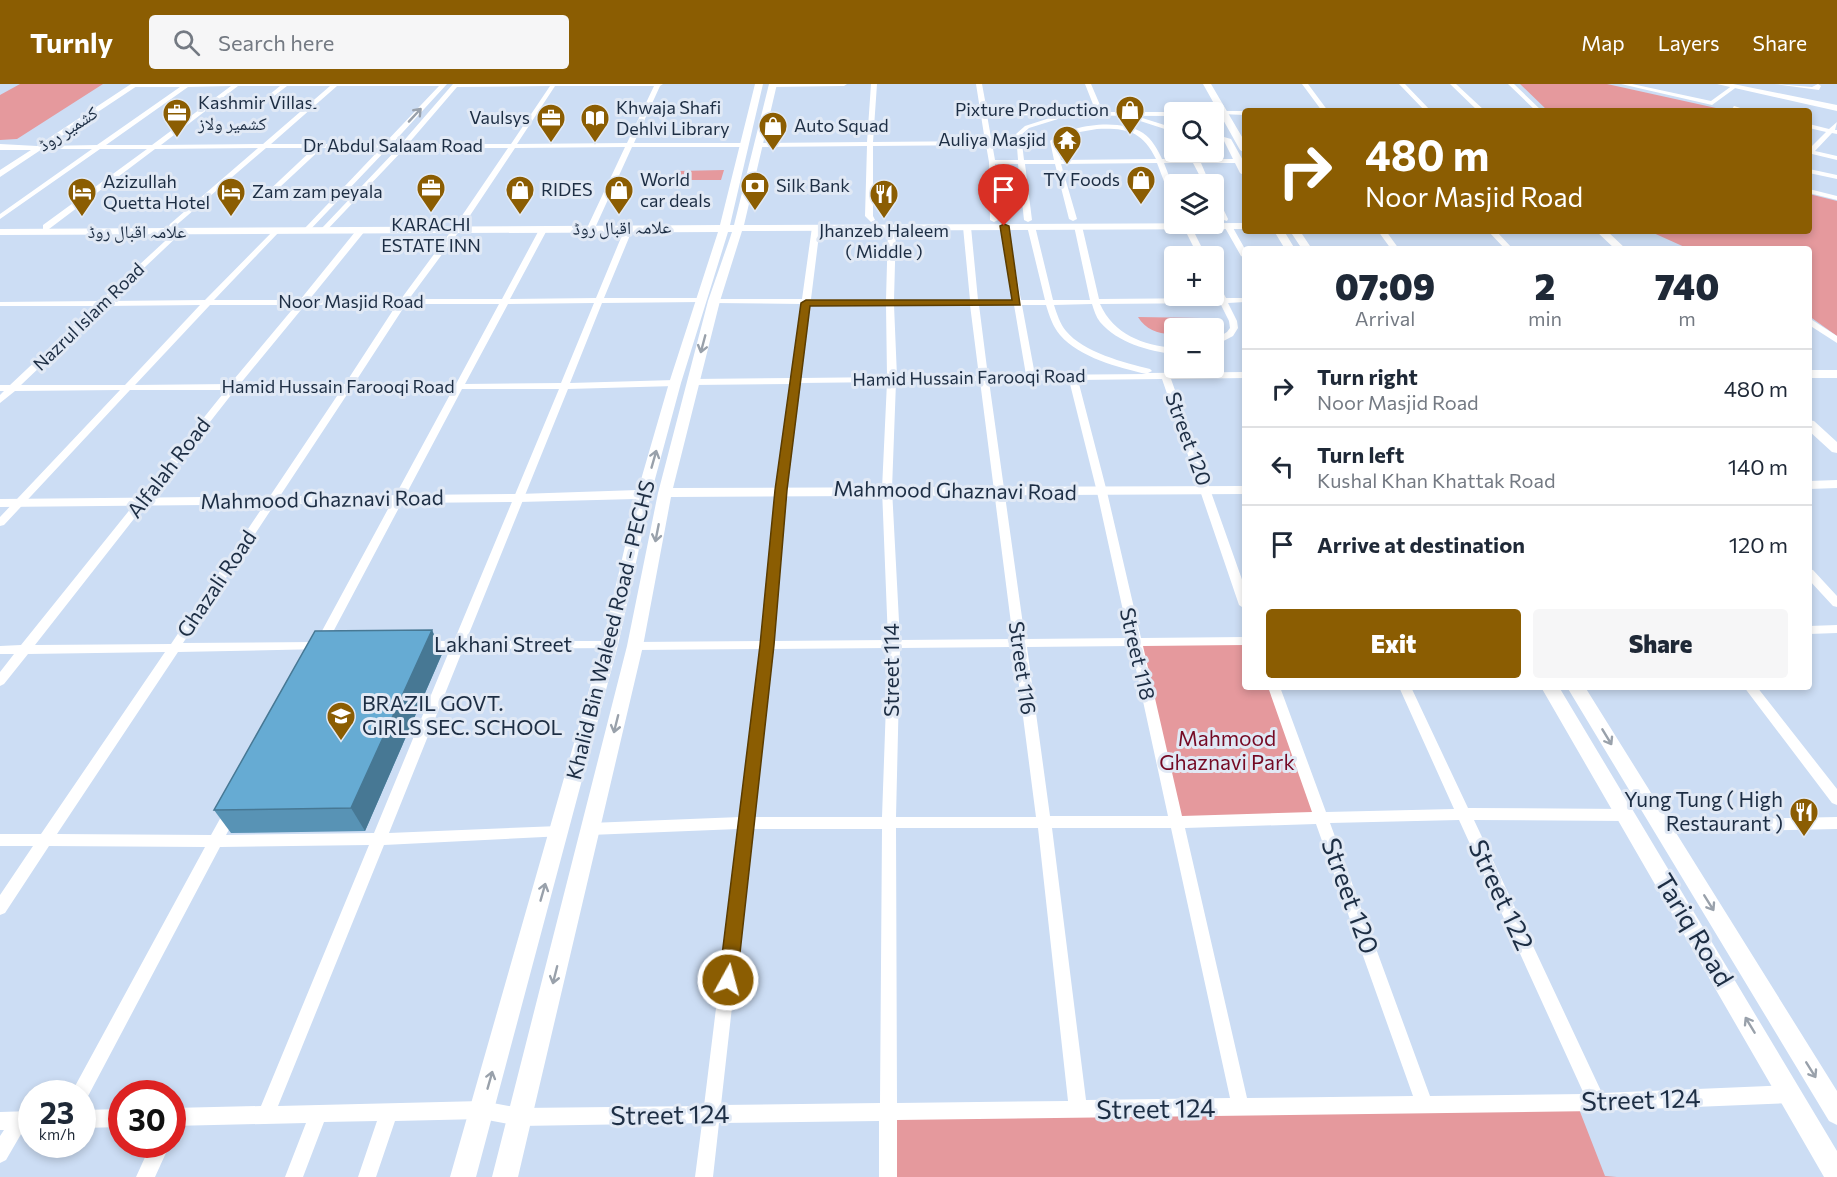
<!DOCTYPE html>
<html lang="en">
<head>
<meta charset="utf-8">
<style>
  :root { --surface:#fff; --page:#f6f6f7; --text:#1f2937; --muted:#747a83; --line:#e0e1e3; --accent:#8b5d02 }
  body { margin:0; font-family:Commissioner,"Noto Naskh Arabic",sans-serif; background:var(--page); color:var(--text); height:100vh; display:flex; flex-direction:column; font-size:22px; white-space:nowrap }
  * { box-sizing:border-box; margin:0 }
  p { font-size:20px; color:var(--muted) }
  .icon { flex:none; width:33px; height:33px; fill:none; stroke:currentColor; stroke-width:2; stroke-linecap:round; stroke-linejoin:round }
  .map { position:relative; flex:1; overflow:hidden }
  .panel { position:absolute; left:1242px; top:162px; width:570px; height:444px; display:flex; flex-direction:column; background:var(--surface); border-radius:6px; box-shadow:0 3px 9px #0003 }
  .panel>* { flex:none }
  .hud { position:absolute; left:1242px; top:24px; width:570px; height:126px; border-radius:6px; box-shadow:0 3px 9px #0003; background:#8b5d02; color:#fff; overflow:hidden }
  .buttons { position:absolute; left:1164px; top:18px; display:grid; gap:12px }
  .buttons a { display:grid; place-items:center; width:60px; height:60px; border-radius:6px; background:var(--surface); box-shadow:0 3px 9px #0003; font-size:30px }
  .speed { position:absolute; left:18px; top:996px; display:flex; gap:12px; font-size:30px; font-weight:700; text-align:center }
  .speed>* { display:grid; place-content:center; width:78px; height:78px; border-radius:50%; background:var(--surface); box-shadow:0 3px 9px #0003; line-height:1 }
  .speed small { font-size:15px; font-weight:400 }
  .speed .limit { border:9px solid #d22; background:#fff; color:#111 }
  .pin { position:absolute; display:grid; place-items:center; width:51px; height:51px; color:#fff; margin:-62px -26px; border-radius:50% 50% 50% 0; rotate:-45deg; box-shadow:0 0 6px #0007 }
  .pin .icon { rotate:45deg }
  .me { position:absolute; width:66px; margin:-33px; rotate:7deg; stroke-linejoin:round; filter:drop-shadow(0 0 4px #0008) }
  .turn { display:flex; align-items:center; gap:21px; height:126px; padding:0 24px; font-size:27px }
  .turn .icon { width:78px; height:78px; stroke-width:2.5 }
  .turn b { display:block; font-size:42px; line-height:51px }
  .eta { display:flex; justify-content:space-evenly; align-items:center; height:102px; text-align:center }
  .eta b { font-size:36px; font-weight:800; line-height:42px }
  .action { display:flex; gap:12px; margin-top:auto; padding:12px 24px }
  .action a { flex:1; height:69px; border-radius:6px; background:var(--accent); color:#fff; font-size:24px; font-weight:800; line-height:69px; text-align:center }
  .action a+a { background:var(--page); color:var(--text) }
  ul { padding:0; list-style:none }
  li { display:flex; align-items:center; gap:18px; height:78px; padding:0 24px; border-top:2px solid var(--line) }
  li div { flex:1 }
  li b { display:block; font-size:22px }
  li em { font-style:normal }
  header { display:flex; align-items:center; gap:36px; box-sizing:border-box; height:84px; padding:0 30px; background:var(--accent); color:#fff }
  header strong { font-size:28px }
  nav { display:flex; gap:33px; margin-inline-start:auto; font-size:21px }
  .search { width:420px; height:54px; background:var(--page); display:flex; align-items:center; gap:15px; box-sizing:border-box; padding:0 21px; border-radius:6px; color:var(--muted); font-size:22px }
  .map>svg:first-child { display:block }
</style>
</head>
<body>
<header>
<strong>Turnly</strong>
<div class="search"><svg class="icon" aria-label="search" viewBox="0 0 24 24"><circle cx="10" cy="10" r="6"/><path d="M15 15l6 6"/></svg>Search here</div>
<nav><a>Map</a><a>Layers</a><a>Share</a></nav>
</header>
<div class="map">
<svg width="1837" height="1093" viewBox="0 0 1837 1093">
  <rect width="100%" height="100%" fill="#ccddf4"/>
  <path fill="#e5999d" d="M20 0H103L17 55 0 56V11Z
    M1520 0H1607L1716 24 1711 27H1548Z
    M724 86 721 96H673L679 87Z
    M1809 110 1837 117V252L1809 232V165H1689L1649 147H1809Z
    M1138 233 1201 234V240L1196 244H1174V250C1160 251 1146 246 1138 233Z
    M1245 557V603H1274L1321 733 1176 738 1134 558Z
    M1577 1020 1605 1092 1617 1093H888V1028Z"/>
  <g fill="none" stroke-linecap="round" stroke-linejoin="round">
    <path fill="#fff" fill-rule="evenodd" d="M132 0H447L392 60H401L453 0H663L660 2 634 59H745L748 61 745 63H632L595 144 591 146 587 144 625 63 515 64 463 142 409 215H502L539 146 543 144 547 146 510 215 596 214 625 144 629 142 633 144 604 214H701L705 216 701 218 602 219 570 299 675 296 680 299 675 302 568 305 466 557H610L614 558 616 561 614 564 463 565 389 749 559 742 564 744 566 748 564 752 384 761 278 1022 482 1017 520 1024 704 1022 738 745 590 751 585 749 583 745 585 741 590 739 740 733 760 565 635 566 629 562 635 558 761 557 776 406 791 300 693 301 688 298 693 295 791 294 802 220 714 219 710 217 714 215H802L812 143 816 141 820 143 811 215 886 216 888 143 892 141 896 143 894 216H970L963 143 967 141 971 143 978 216H1013L1000 143 1004 141 1008 143 1021 216H1045L1027 142 1031 140 1035 142 1053 216H1090L1074 142 1078 140 1082 142 1099 215 1217 214 1214 206V197L1218 199 1226 214H1245V218L1228 219 1237 237 1238 244 1233 252 1214 262V256L1227 248 1230 244 1229 237 1220 219 1100 220C1114 251 1143 261 1174 264V270C1148 267 1118 259 1100 238 1096 233 1094 226 1092 220L1054 221C1057 230 1060 240 1066 247 1083 268 1125 279 1150 285L1152 287 1148 289 1245 288V294L1171 295 1245 504V525L1239 521 1162 295 1078 296 1107 408 1141 554 1245 553V561L1143 562 1182 732 1312 728 1268 603H1280L1326 728 1454 725 1399 603H1411L1468 724 1626 725 1631 727 1633 731 1631 735 1626 737 1474 736 1602 1009 1790 1001 1796 1004 1799 1010 1796 1016 1790 1019 1597 1027 897 1036V1093H879V1037L719 1039 713 1093H695L702 1039 520 1042 482 1035 395 1037 376 1093H358L377 1037 324 1038 303 1093H285L306 1039 172 1042V1024L261 1022 369 761 220 763 86 1016 82 1018V1010H72L74 1004 205 763 49 762 5 829 0 831V811L33 762H0V750H41L165 568 28 570 4 600 0 602V588L14 570H0V562L21 561 226 306H130L4 441 0 442V433L120 306 15 307 0 319V311L4 307H0V301H10L94 222H0V218L100 217 177 146H180V150L109 217 205 216 276 144 280 146 279 148 214 216H300L359 143H365V147L309 216 401 215 457 139 508 64H405L325 148H322V144L398 64H388L308 148H305V144L381 64H322L266 116 262 114 263 112 314 64H266L173 144 169 142 170 140 258 64 155 65 49 145H43V141L147 65H100L0 135V130L92 65H41L38 63 39 62 97 61 180 3H134ZM231 2 152 61H106L188 3ZM238 2H280L258 20 260 23 287 2H330L263 60 161 61ZM337 2H439L384 60H271ZM550 2 511 60H408L457 3ZM555 2H654L627 59 517 60ZM594 219 561 299 465 300 508 220ZM397 220 345 300H240L305 221ZM406 220H499L456 300H354ZM810 220 886 221 887 293 800 294ZM200 221 125 301H21L104 222ZM210 221H296L230 300 135 301ZM894 221H970L979 292 897 293ZM979 221H1014L1026 291 988 292ZM1022 221H1046C1049 231 1053 243 1060 251 1080 274 1118 283 1146 290L1035 291ZM1069 296 1097 408 1129 554 1025 555 989 297ZM980 297 1013 555 900 556 892 405 896 298ZM887 298 882 405 888 556 773 557 786 406 800 299ZM453 305 316 558 183 559 350 306ZM462 305H559L454 557H424L418 561 424 565H450L374 749 226 751 238 728 236 724 231 722 226 724 211 751 57 750 178 568 324 565ZM235 306H341L171 560 35 561ZM1131 562 1168 732H1050L1027 563ZM1014 563 1036 733H896L900 564ZM888 564 882 733H754L773 565ZM1459 736 1584 1010 1430 1012 1330 739ZM1316 740 1413 1012 1247 1014 1185 744ZM896 744H1038L1068 1017 897 1019ZM1052 744H1171L1230 1014 1086 1016ZM752 745H882L880 1019 721 1021Z
      M771 0H847L844 2 773 3Z
      M871 0H877L873 58 985 57 976 0H982L987 27 1096 28 1085 0H1091L1103 28H1174V32L987 31 995 76H1018L1016 50 1025 42 1056 32 1058 35 1029 44 1021 51 1024 76H1054L1050 57C1069 40 1121 34 1143 49 1152 55 1158 66 1162 75H1194L1190 68H1196L1201 75H1238L1241 77 1238 79H1201L1210 100H1204L1193 79H1164L1174 105V115L1170 113 1157 79 1061 80 1077 135 1073 137 1069 135 1055 80H1025L1032 136 1028 138 1024 136 1018 80H995L998 136 994 138 990 136 989 78 986 61 873 62V132L875 136 871 138 865 132 867 62 757 63 754 61 757 59 867 58ZM1097 45C1127 44 1142 47 1156 75L1061 76 1056 58 1074 49Z
      M1302 0H1308L1328 27H1322Z
      M1399 0H1405L1431 27H1425Z
      M1450 0H1456L1485 27H1478Z
      M1508 0H1514L1542 27H1536Z
      M1621 0H1632L1711 17 1733 1 1738 2 1712 21Z
      M1774 0 1812 3 1818 0 1821 2 1819 6Z
      M1734 22 1747 26 1748 27 1732 25Z
      M1223 27H1245V31L1221 30Z
      M1136 32 1174 44V48L1134 35Z
      M1837 38 1835 46H1837V50L1832 49 1815 67 1837 72V76L1812 70 1809 71V65L1826 48 1809 44V40L1829 45Z
      M1809 85 1837 91V95L1809 89Z
      M1809 105 1837 112V116L1809 109Z
      M1214 112 1218 114 1228 135 1227 137 1220 135 1214 120Z
      M1184 140 1191 142 1206 172H1198L1183 142Z
      M1225 140 1232 142 1245 165V174L1241 172 1224 142Z
      M1378 147H1386L1399 165H1391Z
      M1488 147H1496L1513 165H1505Z
      M1679 162H1685L1687 165H1679Z
      M1809 234 1837 252V259L1809 241Z
      M1809 485 1813 486 1837 512V523L1833 522 1809 496Z
      M1837 541V549L1809 550V542Z
      M1744 603H1757L1837 705V721L1832 719Z
      M1837 733V745L1661 749 1656 747 1654 743 1656 739 1661 737Z
      M122 1025V1043L82 1044V1026Z
      M32 1027V1045H24L6 1076 0 1079V1052L4 1046H0V1028Z
      M151 1060H170L155 1093H136Z"/>
    <path fill="#fff" fill-rule="evenodd" d="M131 0H140L0 93V86L31 66H0V60L37 62Z
      M755 0H763L730 141H734L769 0H777L744 141 1245 139V145L742 147 720 217 673 404 1245 402V410L671 413 643 562 518 1093H492L627 562 658 409 708 217 732 148H728L681 299 651 410 618 561 476 1093H450L602 561 636 415 519 418 0 423V415L519 410 638 406 669 299 718 148 0 151V145L720 141Z
      M1203 0H1211L1245 58V69L1240 66Z
      M1717 0H1733L1837 21V27Z
      M1224 53 1231 55 1245 80V92L1240 89 1223 55Z
      M1274 147H1284L1295 165H1285Z
      M1290 147H1300L1312 165H1302Z
      M1596 147H1607L1626 165H1615Z
      M1809 286H1837V294H1809Z
      M1809 336 1814 337 1837 358V369L1832 368 1809 347Z
      M1837 396V404L1809 405V397Z
      M1541 603H1559L1837 1067V1093H1824Z
      M1567 603H1585L1837 1007V1041L1829 1037Z"/>
  </g>
  <path fill="#5893b5" d="M432 546 442 570 365 747 231 749 214 726Z"/>
  <path fill="#477894" d="M432 546 442 570 365 747 351 724Z"/>
  <path fill="#66abd3" stroke="#477894" stroke-width="1.5" d="M432 546 351 724 214 726 315 547Z"/>
  <defs><path id="oneway-shaft" d="M-6 0H5M1.5-3L5.5 0L1.5 3" fill="none" stroke-width="1.6" stroke-linecap="round" stroke-linejoin="round" transform="scale(1.5)"/></defs>
  <g stroke="#99a1ab">
    <use href="#oneway-shaft" transform="translate(415 31) rotate(-47)"/>
    <use href="#oneway-shaft" transform="translate(703 260) rotate(105)"/>
    <use href="#oneway-shaft" transform="translate(654 375) rotate(-74)"/>
    <use href="#oneway-shaft" transform="translate(657 449) rotate(101)"/>
    <use href="#oneway-shaft" transform="translate(616 640) rotate(104)"/>
    <use href="#oneway-shaft" transform="translate(1607 653) rotate(59)"/>
    <use href="#oneway-shaft" transform="translate(543 808) rotate(-74)"/>
    <use href="#oneway-shaft" transform="translate(1709 819) rotate(58)"/>
    <use href="#oneway-shaft" transform="translate(555 891) rotate(104)"/>
    <use href="#oneway-shaft" transform="translate(1750 941) rotate(-121)"/>
    <use href="#oneway-shaft" transform="translate(1811 986) rotate(58)"/>
    <use href="#oneway-shaft" transform="translate(490 996) rotate(-74)"/>
  </g>
  <path fill="#8b5d02" stroke="#5a3c01" stroke-width="1.5" d="M1004 140 1009 142 1020 221 810 222 787 406 774 561 737 896 734 902 728 905 721 902 719 896 760 561 775 406 801 219 806 216H1012L1000 142Z"/>
  <defs>
    <g id="shop-pin" transform="scale(1.5)"><path d="M0 17L-7.5 6A9.5 9.5 0 1 1 7.5 6Z" fill="#8b5d02" stroke="#e1e9f5"/><path d="M-5-2.5h2.3a2.7 3.5 0 0 1 5.4 0H5L5.5 6h-11ZM-1.5-2.5h3a1.5 2.3 0 0 0-3 0Z" fill="#fff"/></g>
    <g id="office-pin" transform="scale(1.5)"><path d="M0 17L-7.5 6A9.5 9.5 0 1 1 7.5 6Z" fill="#8b5d02" stroke="#e1e9f5"/><path d="M-6-3h4V-5.5h4V-3h4V5H-6ZM-1-4.5V-3h2v-1.5ZM-6 0V1H6V0Z" fill="#fff"/></g>
    <g id="library-pin" transform="scale(1.5)"><path d="M0 17L-7.5 6A9.5 9.5 0 1 1 7.5 6Z" fill="#8b5d02" stroke="#e1e9f5"/><path d="M-6-4Q-3-5.5-.7-3.5V5Q-3 3-6 4ZM6-4Q3-5.5 .7-3.5V5Q3 3 6 4Z" fill="#fff"/></g>
    <g id="temple-pin" transform="scale(1.5)"><path d="M0 17L-7.5 6A9.5 9.5 0 1 1 7.5 6Z" fill="#8b5d02" stroke="#e1e9f5"/><path d="M0-6L5-2H3V0L6.5 2.5H4V6H1.5V3h-3V6H-4V2.5H-6.5L-3 0V-2H-5Z" fill="#fff"/></g>
    <g id="bank-pin" transform="scale(1.5)"><path d="M0 17L-7.5 6A9.5 9.5 0 1 1 7.5 6Z" fill="#8b5d02" stroke="#e1e9f5"/><path d="M-6-4H6V4H-6ZM0-2.3a2.3 2.3 0 1 0 0 4.6a2.3 2.3 0 1 0 0-4.6Z" fill="#fff"/></g>
    <g id="hotel-pin" transform="scale(1.5)"><path d="M0 17L-7.5 6A9.5 9.5 0 1 1 7.5 6Z" fill="#8b5d02" stroke="#e1e9f5"/><path d="M-6-4.5h1.5V1H6V5H4.5V3h-9V5H-6ZM-4 0a1.8 1.8 0 1 1 3.6 0ZM.5 0V-2.5h3Q6-2.5 6 0Z" fill="#fff"/></g>
    <g id="restaurant-pin" transform="scale(1.5)"><path d="M0 17L-7.5 6A9.5 9.5 0 1 1 7.5 6Z" fill="#8b5d02" stroke="#e1e9f5"/><path d="M-5-6h1v4h1v-4h1v4h1v-4h1v5L-1.5 .5V6h-2V.5L-5-1ZM5-6V6H3V1.5H1.5Q1.5-4 5-6Z" fill="#fff"/></g>
    <g id="school-pin" transform="scale(1.5)"><path d="M0 17L-7.5 6A9.5 9.5 0 1 1 7.5 6Z" fill="#8b5d02" stroke="#e1e9f5"/><path d="M0-5L7-2L0 1L-7-2ZM-4 1L0 2.5L4 1V4Q0 6-4 4Z" fill="#fff"/></g>
  </defs>
  <g fill-rule="evenodd">
    <use href="#shop-pin" x="1130" y="26"/>
    <use href="#office-pin" x="177" y="29"/>
    <use href="#office-pin" x="551" y="34"/>
    <use href="#library-pin" x="595" y="34"/>
    <use href="#shop-pin" x="773" y="42"/>
    <use href="#temple-pin" x="1067" y="56"/>
    <use href="#shop-pin" x="1141" y="96"/>
    <use href="#bank-pin" x="755" y="102"/>
    <use href="#office-pin" x="431" y="104"/>
    <use href="#shop-pin" x="520" y="106"/>
    <use href="#shop-pin" x="619" y="106"/>
    <use href="#hotel-pin" x="82" y="108"/>
    <use href="#hotel-pin" x="231" y="108"/>
    <use href="#restaurant-pin" x="884" y="110"/>
    <use href="#school-pin" x="341" y="632"/>
    <use href="#restaurant-pin" x="1804" y="728"/>
  </g>
  <g text-anchor="middle" stroke-width="6" stroke-linejoin="round" paint-order="stroke">
    <g font-size="18" fill="#1d2e44" stroke="#e1e9f5" text-anchor="start">
      <text x="198" y="25">Kashmir Villas۔<tspan x="198" dy="21">کشمیر ولاز</tspan></text>
      <text x="616" y="30">Khwaja Shafi<tspan x="616" dy="21">Dehlvi Library</tspan></text>
      <text x="1109" y="32" text-anchor="end">Pixture Production</text>
      <text x="530" y="40" text-anchor="end">Vaulsys</text>
      <text x="794" y="48">Auto Squad</text>
      <text x="1046" y="62" text-anchor="end">Auliya Masjid</text>
      <text x="640" y="102">World<tspan x="640" dy="21">car deals</tspan></text>
      <text x="1120" y="102" text-anchor="end">TY Foods</text>
      <text x="103" y="104">Azizullah<tspan x="103" dy="21">Quetta Hotel</tspan></text>
      <text x="776" y="108">Silk Bank</text>
      <text x="541" y="112">RIDES</text>
      <text x="252" y="114">Zam zam peyala</text>
      <text x="431" y="147" text-anchor="middle">KARACHI<tspan x="431" dy="21">ESTATE INN</tspan></text>
      <text x="884" y="153" text-anchor="middle">Jhanzeb Haleem<tspan x="884" dy="21">( Middle )</tspan></text>
    </g>
    <g font-size="18" fill="#1d2e44" stroke="#e1e9f5">
      <text transform="translate(68 45) rotate(-33)" y="6">کشمیر روڈ</text>
      <text x="393" y="68">Dr Abdul Salaam Road</text>
      <text transform="translate(622 144) rotate(-1)" y="6">علامہ اقبال روڈ</text>
      <text x="137" y="154">علامہ اقبال روڈ</text>
      <text x="351" y="224">Noor Masjid Road</text>
      <text transform="translate(89 233) rotate(-44)" y="6">Nazrul Islam Road</text>
      <text transform="translate(969 294) rotate(-1)" y="6">Hamid Hussain Farooqi Road</text>
      <text x="338" y="309">Hamid Hussain Farooqi Road</text>
    </g>
    <g font-size="21" fill="#1d2e44" stroke="#e1e9f5">
      <text transform="translate(1188 355) rotate(70)" y="7">Street 120</text>
      <text transform="translate(169 384) rotate(-52)" y="7">Alfalah Road</text>
      <text transform="translate(955 407) rotate(1)" y="7">Mahmood Ghaznavi Road</text>
      <text transform="translate(322 416) rotate(-1)" y="7">Mahmood Ghaznavi Road</text>
      <text transform="translate(217 500) rotate(-56)" y="7">Ghazali Road</text>
      <text transform="translate(611 546) rotate(-76)" y="7">Khalid Bin Waleed Road - PECHS</text>
      <text x="503" y="568">Lakhani Street</text>
      <text transform="translate(1137 570) rotate(77)" y="7">Street 118</text>
      <text transform="translate(1022 584) rotate(82)" y="7">Street 116</text>
      <text transform="translate(892 586) rotate(-90)" y="7">Street 114</text>
    </g>
    <g font-size="21" fill="#1d2e44" stroke="#e1e9f5" text-anchor="start">
      <text x="362" y="627">BRAZIL GOVT.<tspan x="362" dy="24">GIRLS SEC. SCHOOL</tspan></text>
      <text x="1783" y="723" text-anchor="end">Yung Tung ( High<tspan x="1783" dy="24">Restaurant )</tspan></text>
    </g>
    <g font-size="21" fill="#750924" stroke="#e1e9f5">
      <text x="1227" y="662">Mahmood<tspan x="1227" dy="24">Ghaznavi Park</tspan></text>
    </g>
    <g font-size="26" fill="#1d2e44" stroke="#e1e9f5">
      <text transform="translate(1501 811) rotate(65)" y="9">Street 122</text>
      <text transform="translate(1350 812) rotate(70)" y="9">Street 120</text>
      <text transform="translate(1694 846) rotate(59)" y="9">Tariq Road</text>
      <text transform="translate(1641 1016) rotate(-2)" y="9">Street 124</text>
      <text transform="translate(1156 1025) rotate(-1)" y="9">Street 124</text>
      <text transform="translate(670 1031) rotate(-1)" y="9">Street 124</text>
    </g>
  </g>
</svg>
<div class="buttons">
<a><svg class="icon" aria-label="search" viewBox="0 0 24 24"><circle cx="10" cy="10" r="6"/><path d="M15 15l6 6"/></svg></a>
<a><svg class="icon" aria-label="layers" viewBox="0 0 24 24"><path d="M12 4l9 5-9 5-9-5zM3 14l9 5 9-5"/></svg></a>
<a>+</a>
<a>−</a>
</div>
<div class="speed"><div>23<small>km/h</small></div><div class="limit">30</div></div>
<div class="pin" style="left:1004px;top:142px;background:#d93025"><svg class="icon" aria-label="arrive" viewBox="0 0 24 24"><path d="M6 21V4h12l-3 4 3 4H6"/></svg></div>
<svg class="me" style="left:728px;top:896px" viewBox="-20 -20 40 40"><circle r="17" fill="#8b5d02" stroke="#fff" stroke-width="3"/><path d="M0-11L8 9 0 5-8 9z" fill="#fff"/></svg>
<div class="hud">
<div class="turn"><svg class="icon" aria-label="right" viewBox="0 0 24 24"><path d="M7 20v-9h11M14 6l5 5-5 5"/></svg><div><b>480 m</b>Noor Masjid Road</div></div>
</div>
<section class="panel">
<div class="eta">
<div><b>07:09</b><p>Arrival</p></div>
<div><b>2</b><p>min</p></div>
<div><b>740</b><p>m</p></div>
</div>
<ul>
<li><svg class="icon" aria-label="right" viewBox="0 0 24 24"><path d="M7 20v-9h11M14 6l5 5-5 5"/></svg><div><b>Turn right</b><p>Noor Masjid Road</p></div><em>480 m</em></li>
<li><svg class="icon" aria-label="left" viewBox="0 0 24 24"><path d="M17 20v-9H6M10 6l-5 5 5 5"/></svg><div><b>Turn left</b><p>Kushal Khan Khattak Road</p></div><em>140 m</em></li>
<li><svg class="icon" aria-label="arrive" viewBox="0 0 24 24"><path d="M6 21V4h12l-3 4 3 4H6"/></svg><div><b>Arrive at destination</b></div><em>120 m</em></li>
</ul>
<div class="action"><a>Exit</a><a>Share</a></div>
</section>
</div>
</body>
</html>
